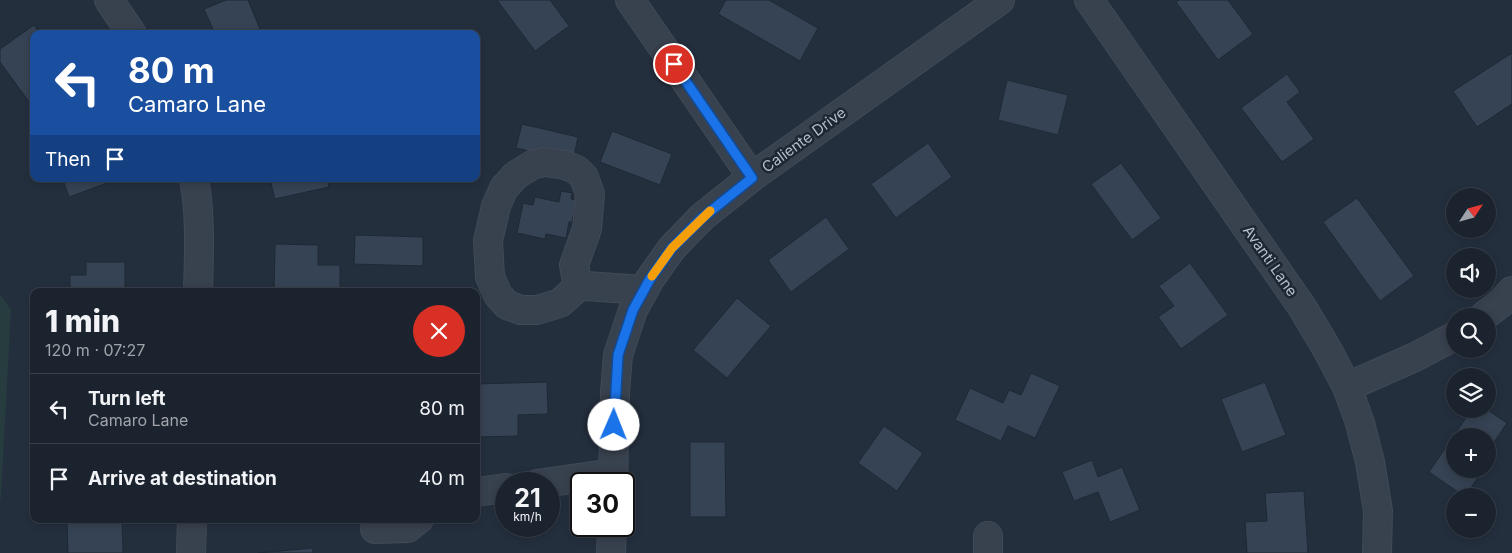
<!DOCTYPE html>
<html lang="en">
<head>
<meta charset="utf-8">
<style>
  :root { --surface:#1b232e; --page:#242b36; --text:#f1f3f6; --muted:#a0a4aa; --line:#39404a }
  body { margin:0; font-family:Inter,sans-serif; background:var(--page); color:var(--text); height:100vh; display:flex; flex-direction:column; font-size:19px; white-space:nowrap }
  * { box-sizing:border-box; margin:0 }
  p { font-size:16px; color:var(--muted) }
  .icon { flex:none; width:28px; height:28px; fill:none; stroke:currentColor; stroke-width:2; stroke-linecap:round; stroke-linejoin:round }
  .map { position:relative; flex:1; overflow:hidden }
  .side { position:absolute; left:30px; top:288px; width:450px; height:235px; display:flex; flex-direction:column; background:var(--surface); border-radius:10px; box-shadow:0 2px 8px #0003,0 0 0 1px var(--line) }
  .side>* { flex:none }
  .hud { position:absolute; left:30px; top:30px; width:450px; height:152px; border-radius:10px; box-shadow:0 2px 8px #0003,0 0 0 1px var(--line); background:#1a4fa0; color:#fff; overflow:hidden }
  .needle { width:32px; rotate:54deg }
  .fabs { position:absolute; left:1446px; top:188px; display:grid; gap:10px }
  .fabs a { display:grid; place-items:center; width:50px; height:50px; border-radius:50%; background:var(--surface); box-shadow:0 2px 8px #0003,0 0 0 1px var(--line); font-size:25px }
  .speed { position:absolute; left:495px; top:472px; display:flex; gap:10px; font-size:25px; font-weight:700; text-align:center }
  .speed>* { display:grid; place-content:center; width:65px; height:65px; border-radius:50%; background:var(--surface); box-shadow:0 2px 8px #0003,0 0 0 1px var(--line); line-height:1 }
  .speed small { font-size:12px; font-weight:400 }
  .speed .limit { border:2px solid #111; border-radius:8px; background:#fff; color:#111 }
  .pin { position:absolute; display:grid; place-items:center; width:42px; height:42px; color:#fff; margin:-21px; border:2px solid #fff; border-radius:50%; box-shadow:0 1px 5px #0007 }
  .me { position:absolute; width:55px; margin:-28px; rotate:1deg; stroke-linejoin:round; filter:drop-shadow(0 0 4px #0008) }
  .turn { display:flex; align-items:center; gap:18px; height:105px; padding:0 15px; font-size:22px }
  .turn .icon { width:65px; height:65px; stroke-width:2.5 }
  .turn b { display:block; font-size:35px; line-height:42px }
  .then { display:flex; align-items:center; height:48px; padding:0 15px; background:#0003; gap:10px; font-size:19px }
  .round { display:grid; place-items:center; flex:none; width:52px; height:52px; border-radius:26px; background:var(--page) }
  .overview { display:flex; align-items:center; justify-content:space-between; height:85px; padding:0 15px }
  h1 { font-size:30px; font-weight:800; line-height:38px }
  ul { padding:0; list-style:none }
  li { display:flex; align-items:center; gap:15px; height:70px; padding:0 15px; border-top:1px solid var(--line) }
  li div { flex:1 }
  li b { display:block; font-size:19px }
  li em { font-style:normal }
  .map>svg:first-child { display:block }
</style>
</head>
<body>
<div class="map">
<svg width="1512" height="553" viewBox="0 0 1512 553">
  <rect width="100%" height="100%" fill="#242f3e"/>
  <path fill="#263c3f" d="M0 294 11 310 1 496 0 501Z"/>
  <path fill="#364354" stroke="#1f2835" d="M226 0H248L262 34H215L204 9Z
    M497 0H550L569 26 535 51Z
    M726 0H769L818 28 800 61 718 14Z
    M1179 0H1228L1253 34 1218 60 1176 2Z
    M34 25 40 34H34V99L29 102 0 62V49Z
    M1512 53V104L1477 127 1453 91Z
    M1287 74 1300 92 1287 102 1314 139 1282 162 1241 108Z
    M1007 80 1068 95 1058 135 998 120Z
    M522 124 578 137 573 161 516 148Z
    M612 131 672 154 660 185 600 162Z
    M928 143 952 177 896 218 871 184Z
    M1121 163 1161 218 1132 240 1091 184Z
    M67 179H118L69 197 63 180Z
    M270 179H327L329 187 275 199Z
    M561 191 572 193 571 199 576 200 572 222H569L566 238 546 234 545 239 517 233 523 203 533 205 535 197 559 202Z
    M1357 198 1414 276 1380 301 1323 222Z
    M826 217 849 249 791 292 768 260Z
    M355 235 423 237V266L354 264Z
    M275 244 318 245V265H340V291H274Z
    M86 262H125V291H70V275H86Z
    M1190 263 1228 315 1181 349 1158 317 1174 306 1159 286Z
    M737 298 771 326 727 378 693 350Z
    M1031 373 1060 386 1035 438 1008 426 1001 441 955 420 970 388 1003 403 1009 390 1021 395Z
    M547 382 548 414 518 415V436L476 437V384Z
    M1265 382 1286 435 1242 452 1221 399Z
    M1472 409H1486L1507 423 1488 451 1494 455 1488 464V436H1455V469H1484L1465 496H1464L1429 472Z
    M884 426 923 453 897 491 858 463Z
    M690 442H725L726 517H690Z
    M1092 460 1098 477 1122 467 1140 510 1110 522 1098 492 1074 501 1062 472Z
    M1304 491 1308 553H1247L1245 522 1267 521 1265 493Z
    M44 519H122L123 553H68L67 523 44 524Z
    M313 548V553H258Z"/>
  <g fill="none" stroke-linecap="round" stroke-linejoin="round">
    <g stroke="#414a57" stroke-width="30">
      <path id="minor" d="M109 0 132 34
        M630 0 752 177
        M1089 0 1302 307 1327 349 1347 387 1360 423 1370 462 1378 511 1377 553
        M194 179C201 215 199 254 198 291
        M578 287 574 265 587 229 590 194 584 177 577 170 565 165 545 162 534 164 516 175 504 188 496 206 488 241 490 277 498 295 507 305 521 310H537L560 303 578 287 586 286 644 290
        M1484 316 1501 303 1512 291
        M1347 387 1415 357 1455 336
        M537 484 613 473
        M613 484 615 392 618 355 633 310 650 279 672 248 702 217 752 177 1000 0
        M476 492 506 488
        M375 529 408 528 419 519
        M988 536V553
        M191 553 192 519
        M611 553 612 526"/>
    </g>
    <use href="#minor" stroke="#38414e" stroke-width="28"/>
  </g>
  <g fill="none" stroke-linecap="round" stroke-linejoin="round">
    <g stroke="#114b97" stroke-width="12">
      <path id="route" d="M614 425 618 355 633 310 650 279 672 248 702 218 752 178 674 64"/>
    </g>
    <use href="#route" stroke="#1a73e8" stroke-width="9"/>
    <path stroke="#f59e0b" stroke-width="9" d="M652 276 672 248 710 211"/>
  </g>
  <g text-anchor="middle" stroke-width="5" stroke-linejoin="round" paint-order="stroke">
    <g font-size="15" fill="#b4bcc9" stroke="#1d2633">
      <text transform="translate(804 140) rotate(-36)" y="5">Caliente Drive</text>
      <text transform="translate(1270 261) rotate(55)" y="5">Avanti Lane</text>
    </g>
  </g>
</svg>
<div class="fabs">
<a><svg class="needle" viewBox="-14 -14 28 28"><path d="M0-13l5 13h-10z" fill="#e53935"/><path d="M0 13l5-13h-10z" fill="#a0a4aa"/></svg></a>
<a><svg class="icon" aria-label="sound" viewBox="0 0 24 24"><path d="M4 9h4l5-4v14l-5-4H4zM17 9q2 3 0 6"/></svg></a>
<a><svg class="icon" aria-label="search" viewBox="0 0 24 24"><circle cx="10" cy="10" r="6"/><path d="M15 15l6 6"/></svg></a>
<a><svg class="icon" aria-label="layers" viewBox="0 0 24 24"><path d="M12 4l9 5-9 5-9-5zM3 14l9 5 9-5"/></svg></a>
<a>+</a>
<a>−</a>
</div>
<div class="speed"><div>21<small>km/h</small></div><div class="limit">30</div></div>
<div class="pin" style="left:674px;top:64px;background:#d93025"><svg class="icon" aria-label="arrive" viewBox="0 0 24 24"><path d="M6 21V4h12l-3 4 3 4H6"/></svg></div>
<svg class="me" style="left:614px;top:425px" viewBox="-20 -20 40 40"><circle r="19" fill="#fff"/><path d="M0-13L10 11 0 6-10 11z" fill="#1a73e8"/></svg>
<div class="hud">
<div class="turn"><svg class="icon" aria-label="left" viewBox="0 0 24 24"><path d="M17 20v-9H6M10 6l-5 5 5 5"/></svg><div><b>80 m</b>Camaro Lane</div></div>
<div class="then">Then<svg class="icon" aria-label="arrive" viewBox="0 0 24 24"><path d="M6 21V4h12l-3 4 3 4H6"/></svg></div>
</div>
<section class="side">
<div class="overview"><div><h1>1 min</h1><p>120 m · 07:27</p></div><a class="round" style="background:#d93025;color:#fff"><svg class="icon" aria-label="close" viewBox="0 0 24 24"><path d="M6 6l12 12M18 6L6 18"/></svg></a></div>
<ul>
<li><svg class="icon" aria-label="left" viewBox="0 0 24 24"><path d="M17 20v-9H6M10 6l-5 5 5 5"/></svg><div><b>Turn left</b><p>Camaro Lane</p></div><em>80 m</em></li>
<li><svg class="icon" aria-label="arrive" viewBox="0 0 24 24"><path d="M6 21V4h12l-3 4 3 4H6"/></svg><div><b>Arrive at destination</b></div><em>40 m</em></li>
</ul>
</section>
</div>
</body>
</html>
